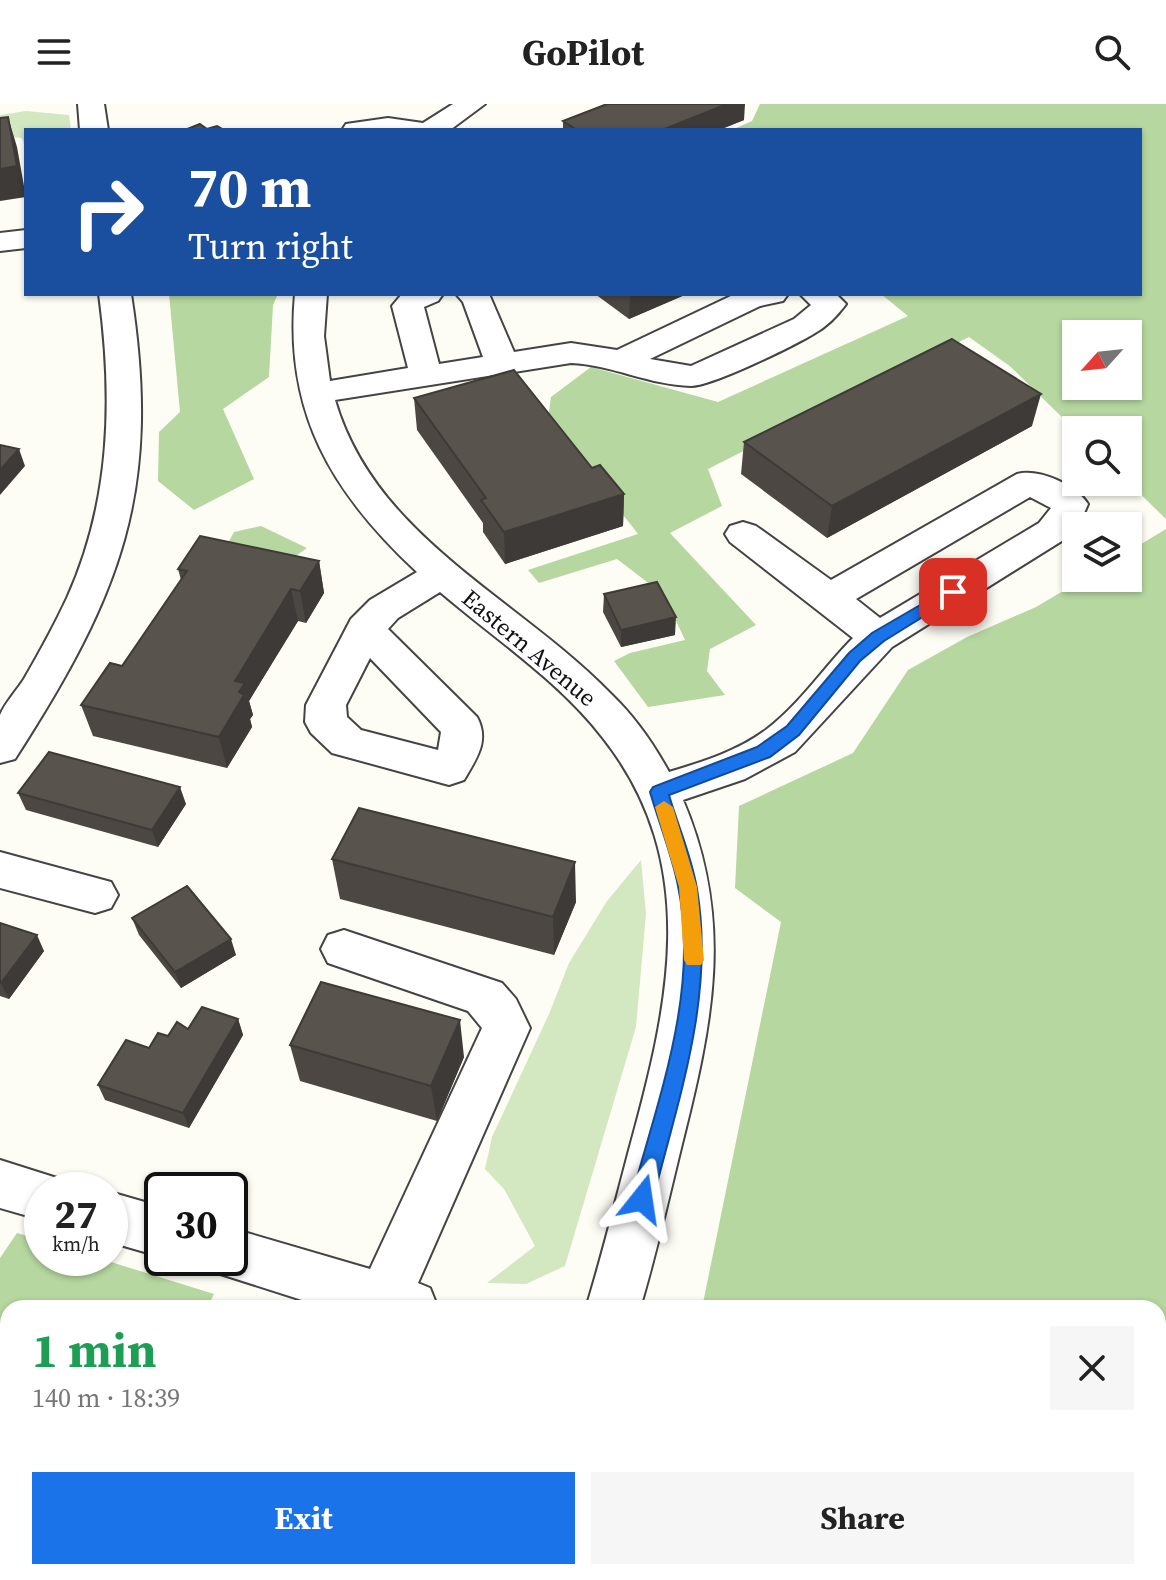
<!DOCTYPE html>
<html lang="en">
<head>
<meta charset="utf-8">
<style>
  :root { --surface:#fff; --page:#f6f6f6; --text:#222; --muted:#767676; --accent:#1a73e8 }
  body { margin:0; font-family:"Source Serif 4",serif; background:var(--page); color:var(--text); height:100vh; display:flex; flex-direction:column; font-size:30px; white-space:nowrap }
  * { box-sizing:border-box; margin:0 }
  p { font-size:26px; color:var(--muted) }
  .icon { flex:none; width:44px; height:44px; fill:none; stroke:currentColor; stroke-width:2; stroke-linecap:round; stroke-linejoin:round }
  .map { position:relative; flex:1; overflow:hidden }
  .details { position:absolute; left:0px; top:1196px; width:1166px; height:280px; display:flex; flex-direction:column; background:var(--surface); border-radius:24px 24px 0 0; box-shadow:0 2px 6px #0004 }
  .details>* { flex:none }
  .hud { position:absolute; left:24px; top:24px; width:1118px; height:168px; border-radius:0px; box-shadow:0 2px 6px #0004; background:#1a4fa0; color:#fff; overflow:hidden }
  .needle { width:52px; rotate:243deg }
  .tools { position:absolute; left:1062px; top:216px; display:grid; gap:16px }
  .tools a { display:grid; place-items:center; width:80px; height:80px; border-radius:0px; background:var(--surface); box-shadow:0 2px 6px #0004; font-size:40px }
  .speed { position:absolute; left:24px; top:1068px; display:flex; gap:16px; font-size:40px; font-weight:700; text-align:center }
  .speed>* { display:grid; place-content:center; width:104px; height:104px; border-radius:50%; background:var(--surface); box-shadow:0 2px 6px #0004; line-height:1 }
  .speed small { font-size:20px; font-weight:400 }
  .speed .limit { border:4px solid #111; border-radius:12px; background:#fff; color:#111 }
  .pin { position:absolute; display:grid; place-items:center; width:68px; height:68px; color:#fff; margin:-34px; border-radius:16px; box-shadow:0 4px 12px #0006 }
  .me { position:absolute; width:88px; margin:-44px; rotate:15deg; stroke-linejoin:round; filter:drop-shadow(0 0 6px #0008) }
  .turn { display:flex; align-items:center; gap:28px; height:168px; padding:0 32px; font-size:36px }
  .turn .icon { width:104px; height:104px; stroke-width:2.5 }
  .turn b { display:block; font-size:56px; line-height:68px }
  .round { display:grid; place-items:center; flex:none; width:84px; height:84px; border-radius:0px; background:var(--page) }
  .summary { display:flex; align-items:center; justify-content:space-between; height:136px; padding:0 32px }
  h1 { font-size:48px; font-weight:700; line-height:60px; color:#1e9e55 }
  .primary-button { display:flex; gap:16px; margin-top:auto; padding:16px 32px }
  .primary-button a { flex:1; height:92px; border-radius:0px; background:var(--accent); color:#fff; font-size:32px; font-weight:700; line-height:92px; text-align:center }
  .primary-button a+a { background:var(--page); color:var(--text) }
  header { display:flex; justify-content:space-between; align-items:center; height:104px; padding:0 32px; background:var(--surface); font-size:36px; font-weight:700 }
  .map>svg:first-child { display:block }
</style>
</head>
<body>
<header><svg class="icon" aria-label="menu" viewBox="0 0 24 24"><path d="M4 6h16M4 12h16M4 18h16"/></svg>GoPilot<svg class="icon" aria-label="search" viewBox="0 0 24 24"><circle cx="10" cy="10" r="6"/><path d="M15 15l6 6"/></svg></header>
<div class="map">
<svg width="1166" height="1476" viewBox="0 0 1166 1476">
  <rect width="100%" height="100%" fill="#fefdf5"/>
  <path fill="#d3e8c0" d="M26 7 69 11 71 26H26V46L22 34 0 32V11Z
    M641 756 646 810 636 923 565 1162 526 1180 487 1179 535 1142 504 1085 485 1065 492 1033 549 910 569 859 607 797Z"/>
  <path fill="#b6d7a0" fill-rule="evenodd" d="M760 0H1166V415L1128 378V326L1076 327 1011 263 969 233 708 365 722 402 670 429 756 521 710 545 707 567 725 591 648 603 614 557 630 549 685 536 664 491 617 455 539 479 528 466 638 430 548 315 551 293 591 263 718 298 908 212 881 190H1140V26H732L752 17ZM1076 230H1128V282H1076Z
    M169 190H278L273 201 269 273 223 305 254 375 194 406 158 377 159 328 180 308Z
    M261 422 307 444 283 461 223 448 234 428Z
    M1166 425V1395L1158 1391V1204H704L703 1199 781 818 735 784 739 702 853 649 908 566 967 533 1036 503 1085 474H1128V448Z
    M17 1129 42 1136V1154H98L214 1190 207 1204H8V1468H445L449 1476H0V1154Z
    M614 1468H727L724 1476H612Z"/>
  <g fill="none" stroke-linecap="round" stroke-linejoin="round">
    <g stroke="#444" stroke-width="4">
      <path id="minor" d="M78 0H104L108 26H80Z
        M453 0H485L450 26H342L346 20 388 14 423 19Z
        M26 126V144L0 147V129Z
        M99 190H131C162 388 121 490 15 655L0 659C0 645 0 624 0 611 5 599 17 586 24 575 39 549 54 522 67 494 111 397 113 294 99 190Z
        M295 190H327L324 232 330 277 408 264 392 202 402 190H443L438 197 424 203 439 260 483 253 463 198 456 190H489L514 248 571 239 617 246 735 190H788L783 197 760 202 650 255 691 262 794 215 811 201 800 190H836L846 200C838 211 826 223 815 229 794 242 712 282 691 282 650 281 612 261 571 259L335 296C375 434 518 494 611 590 635 613 653 639 669 668 702 658 738 647 767 625 800 600 824 563 853 534L730 438 725 430 730 422 743 418 756 422 831 476 1017 370C1039 364 1076 381 1088 400L1079 421 1065 435 892 543 795 648 745 675 683 696C735 818 712 921 681 1044 668 1097 656 1151 640 1204H586C602 1152 615 1099 629 1046 668 904 703 761 603 634 558 576 495 535 440 488L398 514 388 525 477 613C490 637 476 655 464 676L449 681 332 649 311 629 305 618 306 601 351 515 370 496 417 468C331 388 284 308 295 190ZM1030 393 1051 404 1039 419 880 514 856 495ZM370 554 441 628 438 646 361 626 347 613 346 601Z
        M0 748 111 778 118 791 111 804 95 809 0 784Z
        M344 826 502 879 516 895 530 924 418 1179 430 1184 438 1204H327L211 1167 205 1154H230V1124L370 1165 482 924 468 907 328 859 321 845 328 831Z
        M0 1056 60 1075 65 1086H42V1116L0 1104Z
        M110 1088 162 1103V1153L110 1138Z
        M1158 1427 1166 1430V1476H1135L1132 1468H1158Z
        M496 1468H558L555 1476H493Z
        M1004 1468H1066L1065 1476H1003Z"/>
    </g>
    <use href="#minor" fill="#fff" fill-rule="evenodd"/>
  </g>
  <path fill="#4d4743" d="M744 16 719 26H563V17Z
    M595 190H687L629 215Z
    M414 294 592 364 624 390 623 422 505 460 483 428V419L417 326Z
    M1032 322 827 434 741 370 744 338Z
    M319 457 324 489 306 519 298 517 249 597 253 611 250 615 252 623 227 664 93 632 81 601 122 562 181 476 178 465Z
    M604 490 675 531 621 543 603 508Z
    M18 689 186 700 158 743 26 706Z
    M332 755 576 798 554 851 340 795Z
    M132 814 236 851 181 884 139 831Z
    M0 819 44 847 9 895 0 892Z
    M238 915 243 931 189 1024 105 996 98 981 149 944 168 932 188 925Z
    M290 941 464 953 437 1017 300 977Z
    M800 1468H806L908 1476H799Z"/>
  <path fill="#3e3a37" d="M727 0H745L744 16 719 26H662Z
    M8 13 17 43 26 93 0 97V65Z
    M630 190H687L629 215Z
    M1041 290 1032 322 827 434 832 402Z
    M19 345 25 362 0 391V366Z
    M624 390 623 422 505 460 504 428Z
    M319 457 324 489 306 519 300 487Z
    M291 485 298 517 249 597 253 611 250 615 252 623 227 664 219 633 235 577Z
    M676 513 675 531 621 543V526Z
    M180 683 186 700 158 743 152 726Z
    M575 758 576 798 554 851 553 813Z
    M37 831 44 847 9 895 1 879Z
    M231 835 236 851 181 884 175 868Z
    M238 915 243 931 189 1024 183 1009Z
    M460 916 464 953 437 1017 431 982Z"/>
  <path fill="#59534e" stroke="#3e3a37" stroke-width="2" d="M607 0H727L662 26H577L563 17Z
    M8 13 17 62 0 65V14Z
    M200 20 207 25 217 22 224 26H185Z
    M952 235 1041 290 832 402 744 338Z
    M514 266 592 364 600 361 624 390 504 428 481 396 486 394 414 294Z
    M0 341 19 345 0 366Z
    M200 432 319 457 300 487 291 485 235 577 245 579 239 588 244 591 219 633 81 601 110 559 122 562 187 467 178 465Z
    M657 478 676 513 621 526 604 490Z
    M49 648 180 683 152 726 18 689Z
    M359 704 575 758 553 813 332 755Z
    M187 782 231 835 175 868 132 814Z
    M0 819 37 831 1 879H0Z
    M321 878 460 916 431 982 290 941Z
    M202 903 238 915 183 1009 98 981 126 936 149 944 158 929 168 932 177 918 188 925Z
    M806 1468H884L908 1476H804Z"/>
  <path fill="#1a73e8" stroke="#114b97" stroke-width="2" d="M953 482 960 488 958 491 884 537 860 557 799 631 770 653 669 691C678 722 692 753 697 785 715 892 679 992 653 1095L650 1102 642 1105 634 1102 631 1095C658 995 700 887 678 782 672 751 659 719 650 688L653 683 757 643 787 622 849 549 872 529Z"/>
  <path fill="#f59e0b" d="M664 697 673 703 697 783 704 856 701 861H687L684 856 679 783 655 703Z"/>
  <g text-anchor="middle" stroke-width="8" stroke-linejoin="round" paint-order="stroke">
    <g font-size="24" fill="#111" stroke="#fff">
      <text transform="translate(529 544) rotate(40)" y="8">Eastern Avenue</text>
    </g>
  </g>
</svg>
<div class="tools">
<a><svg class="needle" viewBox="-14 -14 28 28"><path d="M0-13l5 13h-10z" fill="#e53935"/><path d="M0 13l5-13h-10z" fill="#767676"/></svg></a>
<a><svg class="icon" aria-label="search" viewBox="0 0 24 24"><circle cx="10" cy="10" r="6"/><path d="M15 15l6 6"/></svg></a>
<a><svg class="icon" aria-label="layers" viewBox="0 0 24 24"><path d="M12 4l9 5-9 5-9-5zM3 14l9 5 9-5"/></svg></a>
</div>
<div class="speed"><div>27<small>km/h</small></div><div class="limit">30</div></div>
<div class="pin" style="left:953px;top:488px;background:#d93025"><svg class="icon" aria-label="arrive" viewBox="0 0 24 24"><path d="M6 21V4h12l-3 4 3 4H6"/></svg></div>
<svg class="me" style="left:642px;top:1095px" viewBox="-20 -20 40 40"><path d="M0-17L14 15 0 8-14 15z" fill="#1a73e8" stroke="#fff" stroke-width="4"/></svg>
<div class="hud">
<div class="turn"><svg class="icon" aria-label="right" viewBox="0 0 24 24"><path d="M7 20v-9h11M14 6l5 5-5 5"/></svg><div><b>70 m</b>Turn right</div></div>
</div>
<section class="details">
<div class="summary"><div><h1>1 min</h1><p>140 m · 18:39</p></div><a class="round"><svg class="icon" aria-label="close" viewBox="0 0 24 24"><path d="M6 6l12 12M18 6L6 18"/></svg></a></div>
<div class="primary-button"><a>Exit</a><a>Share</a></div>
</section>
</div>
</body>
</html>
